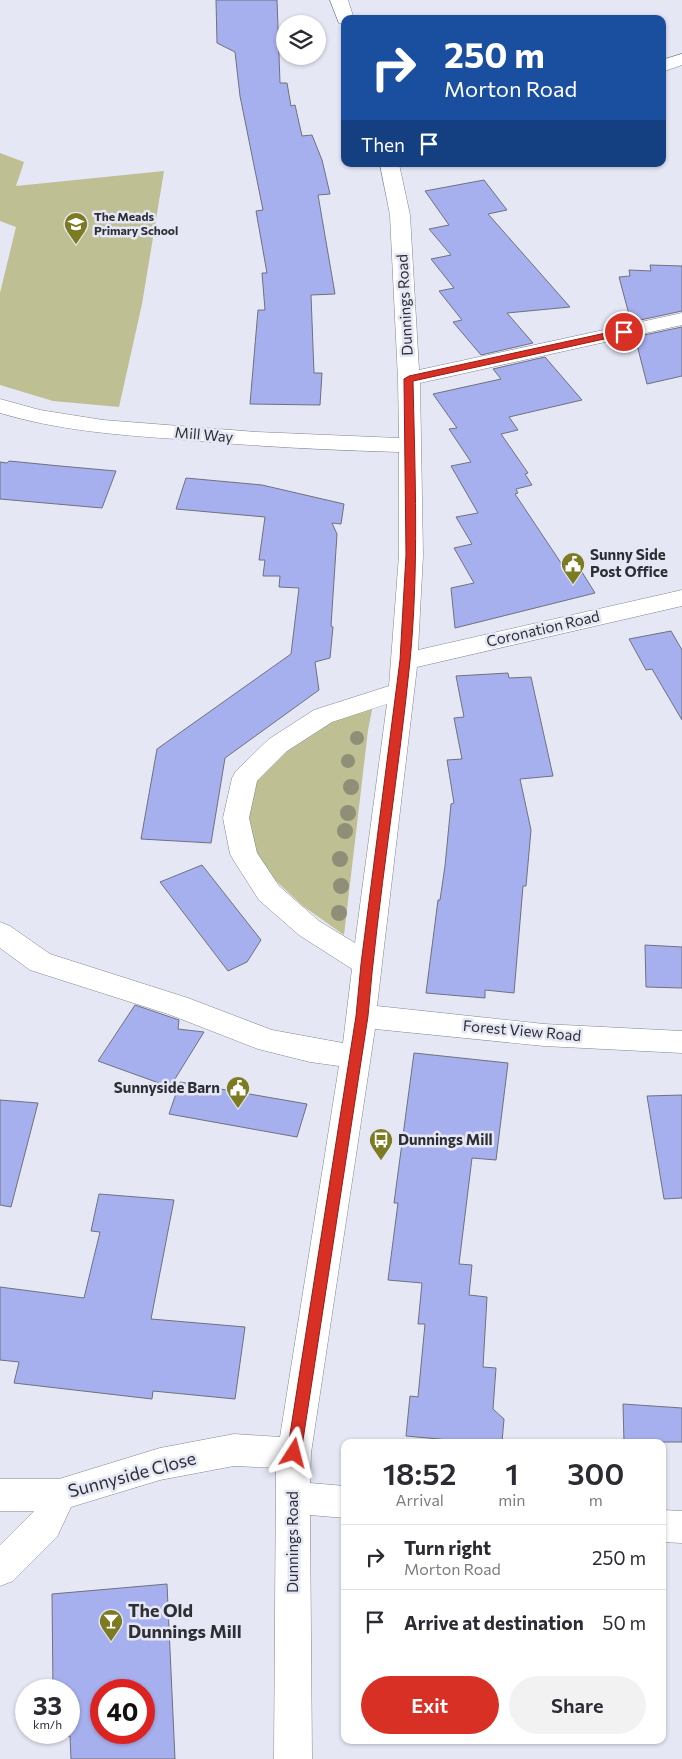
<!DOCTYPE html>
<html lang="en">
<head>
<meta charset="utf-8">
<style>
  :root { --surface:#fff; --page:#f2f2f3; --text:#2b2b33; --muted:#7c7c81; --line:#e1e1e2; --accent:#d93025 }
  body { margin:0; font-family:Commissioner,sans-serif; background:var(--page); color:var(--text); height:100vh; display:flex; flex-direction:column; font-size:19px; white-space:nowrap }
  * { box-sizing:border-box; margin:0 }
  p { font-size:16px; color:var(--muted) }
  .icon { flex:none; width:28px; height:28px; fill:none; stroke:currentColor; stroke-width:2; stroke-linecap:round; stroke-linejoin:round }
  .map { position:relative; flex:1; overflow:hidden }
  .side { position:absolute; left:341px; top:1439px; width:325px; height:305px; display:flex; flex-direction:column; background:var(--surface); border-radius:10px; box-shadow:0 1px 4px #0004 }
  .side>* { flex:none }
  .top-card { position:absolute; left:341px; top:15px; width:325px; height:152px; border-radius:10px; box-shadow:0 1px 4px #0004; background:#1a4fa0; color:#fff; overflow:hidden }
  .controls { position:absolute; left:276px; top:15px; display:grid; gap:10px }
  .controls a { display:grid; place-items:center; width:50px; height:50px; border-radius:50%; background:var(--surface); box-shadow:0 1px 4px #0004; font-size:25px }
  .speed { position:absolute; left:15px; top:1679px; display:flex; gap:10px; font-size:25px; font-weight:700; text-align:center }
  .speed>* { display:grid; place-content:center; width:65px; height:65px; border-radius:50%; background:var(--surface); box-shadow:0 1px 4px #0004; line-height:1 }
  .speed small { font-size:12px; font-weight:400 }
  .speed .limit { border:8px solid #d22; background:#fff; color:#111 }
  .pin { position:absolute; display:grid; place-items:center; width:42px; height:42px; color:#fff; margin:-21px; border:2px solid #fff; border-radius:50%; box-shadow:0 1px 5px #0007 }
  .me { position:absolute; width:55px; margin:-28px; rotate:9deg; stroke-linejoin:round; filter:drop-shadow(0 0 4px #0008) }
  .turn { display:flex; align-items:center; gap:18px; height:105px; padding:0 20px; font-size:22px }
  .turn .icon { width:65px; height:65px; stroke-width:2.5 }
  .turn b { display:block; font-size:35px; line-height:42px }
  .then { display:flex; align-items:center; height:48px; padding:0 20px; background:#0003; gap:10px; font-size:19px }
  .eta { display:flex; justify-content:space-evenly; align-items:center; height:85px; text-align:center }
  .eta b { font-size:30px; font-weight:600; line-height:35px }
  .primary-button { display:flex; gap:10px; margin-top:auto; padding:10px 20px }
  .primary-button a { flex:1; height:58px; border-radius:30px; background:var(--accent); color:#fff; font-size:20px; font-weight:600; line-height:58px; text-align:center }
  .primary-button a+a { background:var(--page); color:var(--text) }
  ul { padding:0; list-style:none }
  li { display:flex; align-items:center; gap:15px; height:65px; padding:0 20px; border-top:1px solid var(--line) }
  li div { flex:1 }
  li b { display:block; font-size:19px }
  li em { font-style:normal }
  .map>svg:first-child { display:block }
</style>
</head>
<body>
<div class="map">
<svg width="682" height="1759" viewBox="0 0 682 1759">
  <rect width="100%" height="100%" fill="#e5e7f4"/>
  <path fill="#bebf93" d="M0 153 24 162 16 186 164 171 142 304 119 407 53 401 0 385V293L16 227 0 221Z
    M373 705 368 730 344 935 303 906 275 880 250 847 248 814 254 784 279 756 341 716Z"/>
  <path fill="#a7b0ee" stroke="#6f717d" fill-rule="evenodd" d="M216 0H277L280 83H287L291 106 295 105 302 136 312 135 322 160 330 194 318 195 335 294 311 295 314 373H322L320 405 250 404 258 310H265L262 273H267L256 211 263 210 240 96 235 52 217 43Z
    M484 180 507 210 488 214 570 307 507 313 533 343 481 355 453 322 462 320 439 291 454 288 431 259 451 255 429 229 449 225 425 191Z
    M650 265 682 266V311L631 322 619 277 630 276 629 270 651 271Z
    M682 327V376L647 384 635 337Z
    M545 357 582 400 509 417 518 430 501 434 528 473 525 474 532 485 516 489 518 493 515 494 563 566 577 564 595 593 455 628 451 588 474 583 454 548 472 544 456 517 478 513 451 466 471 462 449 429 457 428 433 394 501 379 493 369Z
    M9 461 60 466 116 471 102 508 0 499V462L7 463Z
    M186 478 262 485 344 504 341 524 332 523 337 534 331 626 333 627 330 658 315 662 319 690 225 758 211 843 141 839 157 749 291 654 299 588 279 587 280 576H263L265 560H259L265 517 176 509Z
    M671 631 682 650V720L652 669 646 670 629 639Z
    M508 673 509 678 531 677 553 776 520 779 531 830 526 886H523L514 993 485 990V998L426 993 438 900H440L445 866 451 804 454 803 447 760 462 759 454 718 464 717 456 676Z
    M202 865 261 940 247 962 228 971 160 882Z
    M645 945 682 947V988L646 987Z
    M135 1005 179 1020 178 1029 204 1032 170 1087 98 1061Z
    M414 1053 508 1063 496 1160 472 1158 459 1264 472 1265 469 1295 487 1297 483 1367 496 1368 493 1409 504 1419 502 1442H471L406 1436 410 1396 418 1397 425 1324H418L422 1283 388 1280 398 1203H394Z
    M180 1082 307 1104 297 1137 169 1114Z
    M682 1095V1198L664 1199 647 1096Z
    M0 1100 38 1103 11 1207 0 1205Z
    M99 1194 174 1200 151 1319 245 1327 235 1399 153 1391 152 1399 14 1383 19 1362 0 1360V1287L84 1298 100 1232 91 1231Z
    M623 1404 682 1408V1442H624Z
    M167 1584 175 1759H71L70 1736 53 1737V1732H69V1690H53L52 1594ZM101 1690H144V1732H101Z"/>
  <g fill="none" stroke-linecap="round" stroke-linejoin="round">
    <g stroke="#838590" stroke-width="1">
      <path id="minor" d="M330 0H348L354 19H345V24L339 23Z
        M682 54V65L662 72V60Z
        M380 164H399L410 215 419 370 682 313V325L420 383 423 555 418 650 682 590V606L417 667 377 1006 544 1024 682 1031V1053L544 1046 375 1029 311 1453 310 1483 345 1486V1518L310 1515 312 1759H274L276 1468 234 1466 160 1480 71 1507 57 1537 13 1581 0 1586V1545L34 1511H0V1479H59L160 1448 234 1434 280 1437 339 1066 310 1062 258 1049 168 1014 30 970 0 948V922L10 926 50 954 188 998 272 1030 343 1043 352 969 299 935 259 900 234 861 230 854 223 818 232 778 236 771 269 739 314 710 389 686 399 555V452C324 450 250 446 176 439 116 435 57 430 0 413V399L40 410 103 420 257 432 399 438 398 379 390 215ZM387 704 355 943 319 921 279 886 257 853 249 818 257 781 287 751 332 722Z
        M662 1510 682 1511V1543L662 1542Z"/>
    </g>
    <use href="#minor" fill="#fff" fill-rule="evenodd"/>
  </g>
  <g fill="#8f8f78">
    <circle cx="357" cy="738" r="7"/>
    <circle cx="348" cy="761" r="7"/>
    <circle cx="351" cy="787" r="8"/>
    <circle cx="348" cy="813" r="8"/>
    <circle cx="345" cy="831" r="8"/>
    <circle cx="340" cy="859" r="8"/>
    <circle cx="341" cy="886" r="8"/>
    <circle cx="339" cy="913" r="8"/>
  </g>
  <path fill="#d93025" stroke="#8d1f18" d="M624 329 627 330V334L413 381C415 474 419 568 410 661 398 780 378 897 368 1016L301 1453 299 1457 294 1459 289 1457 287 1453 356 1016 361 964 400 660 406 555 404 379 409 376Z"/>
  <defs>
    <g id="school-pin" transform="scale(1.25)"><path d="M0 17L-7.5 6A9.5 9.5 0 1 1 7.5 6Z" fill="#7d7b22" stroke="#e5e7f4"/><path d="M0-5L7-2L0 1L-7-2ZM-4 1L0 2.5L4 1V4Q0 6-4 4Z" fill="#fff"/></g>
    <g id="civic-pin" transform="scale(1.25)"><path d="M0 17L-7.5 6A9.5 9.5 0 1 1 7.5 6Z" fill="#7d7b22" stroke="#e5e7f4"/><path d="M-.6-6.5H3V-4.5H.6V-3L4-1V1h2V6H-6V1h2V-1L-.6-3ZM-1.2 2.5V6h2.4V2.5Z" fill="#fff"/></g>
    <g id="bus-pin" transform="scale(1.25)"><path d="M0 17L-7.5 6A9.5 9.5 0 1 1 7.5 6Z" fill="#7d7b22" stroke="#e5e7f4"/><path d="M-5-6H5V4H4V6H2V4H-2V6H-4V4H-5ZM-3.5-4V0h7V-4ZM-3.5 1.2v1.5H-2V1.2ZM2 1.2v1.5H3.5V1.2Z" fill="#fff"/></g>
    <g id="bar-pin" transform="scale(1.25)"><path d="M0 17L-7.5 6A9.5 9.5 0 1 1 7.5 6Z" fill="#7d7b22" stroke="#e5e7f4"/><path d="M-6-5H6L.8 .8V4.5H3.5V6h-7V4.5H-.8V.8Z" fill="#fff"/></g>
  </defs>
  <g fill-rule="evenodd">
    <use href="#school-pin" x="76" y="224"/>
    <use href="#civic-pin" x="573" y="564"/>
    <use href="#civic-pin" x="238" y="1088"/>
    <use href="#bus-pin" x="381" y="1140"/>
    <use href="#bar-pin" x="111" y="1621"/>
  </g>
  <g text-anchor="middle" stroke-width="5" stroke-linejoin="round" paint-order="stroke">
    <g font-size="12" font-weight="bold" fill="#2e2f34" stroke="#e5e7f4" text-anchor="start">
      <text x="94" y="221">The Meads<tspan x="94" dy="14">Primary School</tspan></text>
    </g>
    <g font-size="15" fill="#2e2f34" stroke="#e5e7f4">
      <text transform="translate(405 305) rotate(-93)" y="5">Dunnings Road</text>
      <text transform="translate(204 435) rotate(5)" y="5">Mill Way</text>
      <text transform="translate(543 629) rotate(-13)" y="5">Coronation Road</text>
      <text transform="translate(522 1031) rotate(5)" y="5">Forest View Road</text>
      <text transform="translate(293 1542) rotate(-90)" y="5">Dunnings Road</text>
    </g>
    <g font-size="15" font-weight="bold" fill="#2e2f34" stroke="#e5e7f4" text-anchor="start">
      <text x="590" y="560">Sunny Side<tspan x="590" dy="17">Post Office</tspan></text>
      <text x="220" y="1093" text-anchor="end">Sunnyside Barn</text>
      <text x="398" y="1145">Dunnings Mill</text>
    </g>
    <g font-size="18" fill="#2e2f34" stroke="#e5e7f4">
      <text transform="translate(132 1475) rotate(-15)" y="6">Sunnyside Close</text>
    </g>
    <g font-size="18" font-weight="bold" fill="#2e2f34" stroke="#e5e7f4" text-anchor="start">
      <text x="128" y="1617">The Old<tspan x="128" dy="21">Dunnings Mill</tspan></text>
    </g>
  </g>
</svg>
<div class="controls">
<a><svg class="icon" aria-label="layers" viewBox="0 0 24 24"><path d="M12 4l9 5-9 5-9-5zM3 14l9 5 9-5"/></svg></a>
</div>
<div class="speed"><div>33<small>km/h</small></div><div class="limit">40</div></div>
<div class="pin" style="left:624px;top:332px;background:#d93025"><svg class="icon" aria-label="arrive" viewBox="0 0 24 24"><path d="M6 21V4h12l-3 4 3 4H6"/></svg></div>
<svg class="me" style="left:294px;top:1453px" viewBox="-20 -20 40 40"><path d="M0-17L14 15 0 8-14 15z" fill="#d93025" stroke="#fff" stroke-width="4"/></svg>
<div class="top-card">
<div class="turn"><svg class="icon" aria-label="right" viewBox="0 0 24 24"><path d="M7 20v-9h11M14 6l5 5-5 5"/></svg><div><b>250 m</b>Morton Road</div></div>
<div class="then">Then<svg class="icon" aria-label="arrive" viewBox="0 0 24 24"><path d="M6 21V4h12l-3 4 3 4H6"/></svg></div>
</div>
<section class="side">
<div class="eta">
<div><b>18:52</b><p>Arrival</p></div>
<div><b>1</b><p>min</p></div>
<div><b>300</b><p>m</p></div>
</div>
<ul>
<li><svg class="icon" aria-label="right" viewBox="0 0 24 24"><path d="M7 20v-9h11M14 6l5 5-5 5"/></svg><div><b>Turn right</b><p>Morton Road</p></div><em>250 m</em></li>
<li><svg class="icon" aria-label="arrive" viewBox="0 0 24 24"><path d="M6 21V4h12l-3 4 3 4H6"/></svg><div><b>Arrive at destination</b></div><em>50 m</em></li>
</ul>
<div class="primary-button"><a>Exit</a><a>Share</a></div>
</section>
</div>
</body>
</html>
